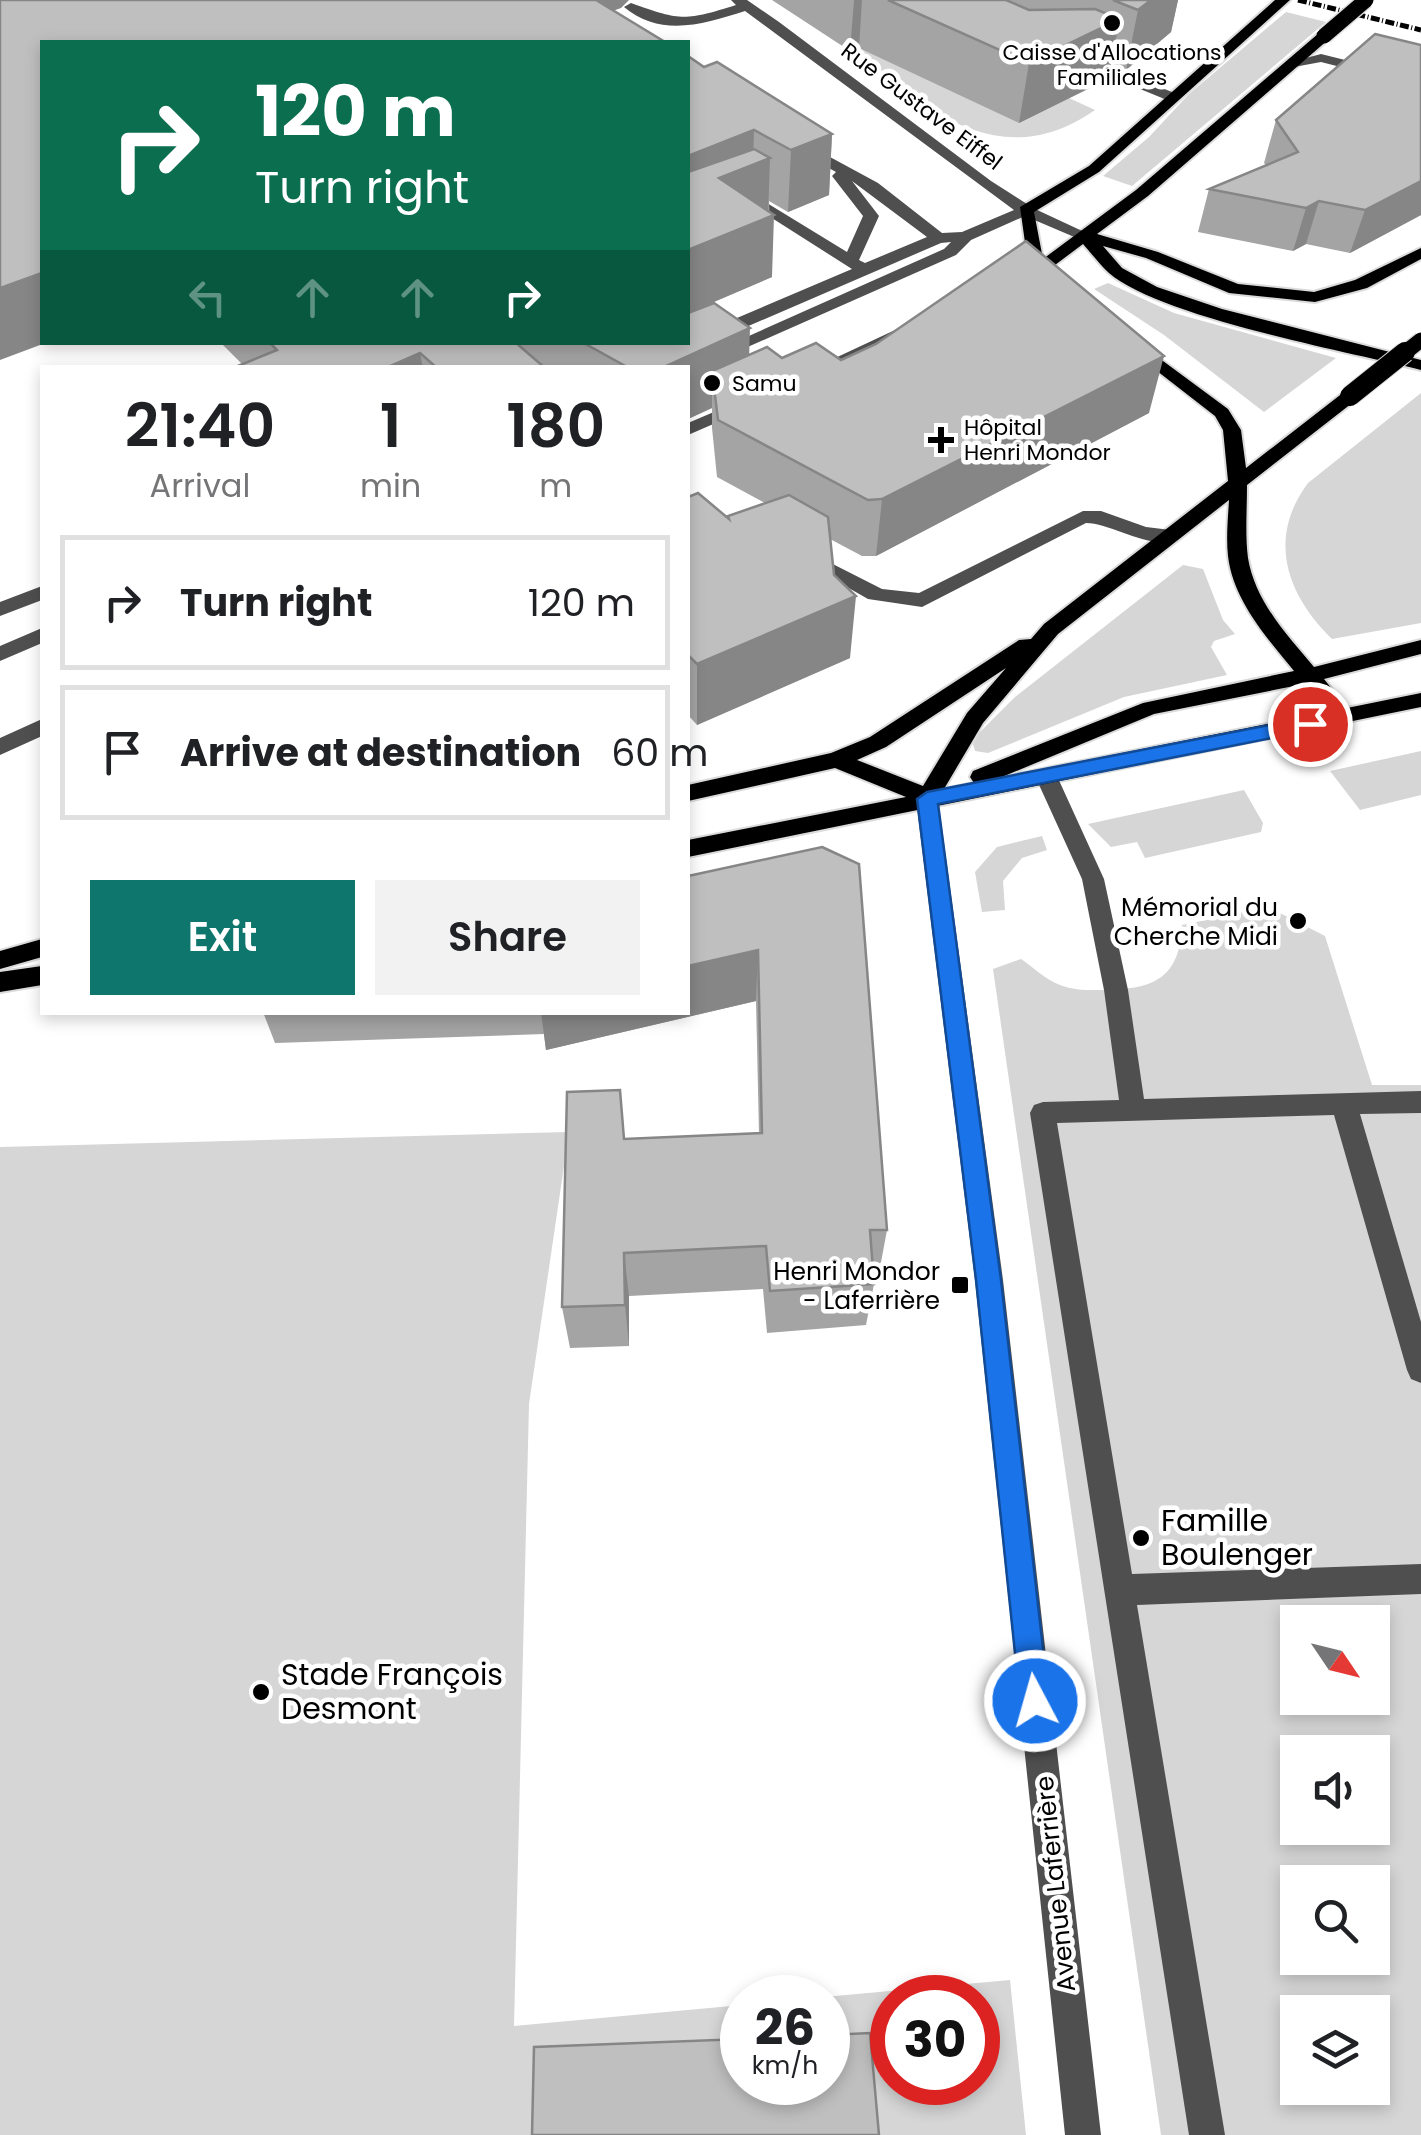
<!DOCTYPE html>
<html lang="en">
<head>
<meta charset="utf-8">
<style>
  :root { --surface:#fff; --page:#f2f2f2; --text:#202124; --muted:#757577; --line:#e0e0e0; --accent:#0f766e }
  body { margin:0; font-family:Poppins,sans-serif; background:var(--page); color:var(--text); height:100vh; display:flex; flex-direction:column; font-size:38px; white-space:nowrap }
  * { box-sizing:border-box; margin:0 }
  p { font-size:32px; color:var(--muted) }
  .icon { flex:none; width:55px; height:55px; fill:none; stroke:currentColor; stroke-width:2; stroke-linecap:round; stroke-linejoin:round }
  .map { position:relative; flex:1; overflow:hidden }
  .drawer { position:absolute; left:40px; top:365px; width:650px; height:650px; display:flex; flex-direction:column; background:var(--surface); border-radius:0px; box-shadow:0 5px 15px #0003 }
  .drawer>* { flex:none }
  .top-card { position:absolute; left:40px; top:40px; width:650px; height:305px; border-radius:0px; box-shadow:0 5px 15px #0003; background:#0b6e4f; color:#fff; overflow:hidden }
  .needle { width:65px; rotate:125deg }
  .controls { position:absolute; left:1280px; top:1605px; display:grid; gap:20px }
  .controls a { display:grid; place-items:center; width:110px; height:110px; border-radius:0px; background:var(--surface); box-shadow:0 5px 15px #0003; font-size:50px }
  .speed { position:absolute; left:720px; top:1975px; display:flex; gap:20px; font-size:50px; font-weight:700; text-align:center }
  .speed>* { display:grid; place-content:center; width:130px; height:130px; border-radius:50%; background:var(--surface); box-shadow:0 5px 15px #0003; line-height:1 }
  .speed small { font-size:25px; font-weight:400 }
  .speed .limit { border:15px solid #d22; background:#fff; color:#111 }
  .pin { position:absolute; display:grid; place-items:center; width:85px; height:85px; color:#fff; margin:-42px; border:5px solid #fff; border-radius:50%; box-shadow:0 2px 10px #0007 }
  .me { position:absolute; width:110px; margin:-55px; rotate:354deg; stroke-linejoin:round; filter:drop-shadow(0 0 8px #0008) }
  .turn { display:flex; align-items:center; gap:35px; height:210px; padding:0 50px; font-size:45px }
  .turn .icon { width:130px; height:130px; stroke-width:2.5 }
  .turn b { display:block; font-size:70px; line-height:85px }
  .lanes { display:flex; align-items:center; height:95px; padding:0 50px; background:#0003; justify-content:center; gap:50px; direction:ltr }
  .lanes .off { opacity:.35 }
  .eta { display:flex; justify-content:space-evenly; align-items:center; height:170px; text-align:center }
  .eta b { font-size:60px; font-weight:600; line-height:70px }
  .button { display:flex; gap:20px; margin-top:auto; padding:20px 50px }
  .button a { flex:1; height:115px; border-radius:0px; background:var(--accent); color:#fff; font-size:40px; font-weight:600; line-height:115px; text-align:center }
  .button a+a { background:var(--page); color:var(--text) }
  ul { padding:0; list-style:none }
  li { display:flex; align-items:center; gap:30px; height:135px; margin:0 20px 15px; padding:0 30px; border:5px solid var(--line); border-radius:0px }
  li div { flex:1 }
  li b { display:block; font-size:38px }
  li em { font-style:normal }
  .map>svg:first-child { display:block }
</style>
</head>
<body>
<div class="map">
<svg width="1421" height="2135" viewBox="0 0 1421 2135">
  <rect width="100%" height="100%" fill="#fff"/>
  <path fill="#d6d6d6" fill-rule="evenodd" d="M1286 12 1326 22 1132 186 1103 176 1149 137 1189 94Z
    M859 48 1069 98 1095 110C1000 176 926 109 850 51Z
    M1108 283 1174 313 1336 358 1264 412 1164 335 1094 289Z
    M1421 393V623L1332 639C1286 594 1267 538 1308 483Z
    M1183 565 1203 569 1223 620 1235 634 1214 641 1211 647 1227 675 1124 697 988 753 975 751 973 744 978 734 1015 697Z
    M1421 751V795L1360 810 1330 771Z
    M1244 790 1263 823 1261 832 1145 858 1137 842 1111 847 1088 824Z
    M1042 836 1047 850 1022 858 1003 881 1005 910 982 912 975 872 997 847Z
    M1268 907 1325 936 1372 1085H1421V2135H1161L993 969 1021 959C1033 967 1046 980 1060 985 1075 991 1091 990 1106 990 1155 989 1180 977 1182 925ZM1298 1622H1372V1698H1298ZM1298 1752H1372V1828H1298ZM1298 1882H1372V1958H1298ZM1298 2012H1372V2088H1298Z
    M569 1132 529 1404 514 2026 742 2005V2082H828V1998L824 1997 1010 1980 1026 2135H0V1147ZM892 1998H978V2082H892Z"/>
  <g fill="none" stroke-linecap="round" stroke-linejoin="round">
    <g stroke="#dbdbdb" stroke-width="4">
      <path id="major" d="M1275 0H1290L1099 172 1034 212 1043 259 1136 190 1319 33H1329V39L1148 196 1097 234 1158 252 1238 284 1314 292 1355 280 1421 248V259L1367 288 1315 302 1229 293 1146 258 1103 246 1122 268 1157 287 1222 309 1421 360V370C1349 352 1160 317 1109 273 1100 265 1092 254 1083 244L1047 271 1052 277 1050 280H1038L1029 271 1020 207 1089 166Z
        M1136 341 1228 409 1241 430 1246 468 1344 392H1356V400L1247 485C1247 509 1245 535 1248 558 1255 601 1287 635 1314 667L1421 640V654L1324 679 1347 708 1421 693V707L688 857V840L906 797 835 768 688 801V785L831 753 870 737 1019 640 1031 639 1044 624 1228 481 1223 430 1215 416 1130 350V342ZM1229 500C1228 518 1226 538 1228 556 1233 600 1267 638 1294 671L1143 703 973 771 970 777 974 783 944 789 983 723 1058 634ZM1006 668 967 713 923 786 857 760 886 747ZM1304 684 1327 712 1002 777 1154 714Z
        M42 939V957L0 969V951Z
        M42 966V985L0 992V972Z"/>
    </g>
    <path fill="#4f4f4f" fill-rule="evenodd" d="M731 0H747L779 22 991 181 1035 209 1093 236 1079 239 1025 216 971 240 956 255 691 372 688 373V368H677L944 249 951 242 941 243 716 340H704V332L852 269 753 206 688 231V221L754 195 847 252 863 216 832 176 836 172 796 150V144H806L878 183 942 233 962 232 1014 210 745 11C704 24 661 38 624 7L631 3C681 21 685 21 736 5ZM852 181 927 237 865 263 859 260 879 216Z
      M1321 54 1377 68 1379 71 1372 75 1321 62 1294 67 1287 63Z
      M1079 55 1177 94 1179 97 1167 100 1074 62 1072 59Z
      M910 323 916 324V332L816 378 801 374Z
      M742 400 751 405 748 409 688 435V423Z
      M1083 511H1101L1146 527 1179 531 1182 535C1157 556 1114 523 1086 523L922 607 868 599 796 558 799 554H813L882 589 919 593Z
      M42 586V600L0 616V602Z
      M42 628V643L0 661V646Z
      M42 719V736L0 755V738Z
      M1046 768 1057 776 1104 879 1128 990 1144 1099 1421 1091V1113L1360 1114 1421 1322V1383L1411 1379 1407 1370 1334 1115 1057 1123 1132 1574 1421 1564V1594L1137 1605 1225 2135H1189L1030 1113 1034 1105 1043 1102 1119 1100 1104 990 1082 879 1035 776Z
      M927 791 938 799 1003 1280 1101 2135H1065L975 1280 916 799Z"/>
    <use href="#major" fill="#000" fill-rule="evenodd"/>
    <path stroke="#000" stroke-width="5" stroke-dasharray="9 2.5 1 2.5" stroke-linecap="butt" d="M1298 0 1421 30"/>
    <g stroke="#dbdbdb" stroke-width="18" stroke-linecap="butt">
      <path id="major-bridge-far1" d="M1324 36 1366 0
        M1402 355 1421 340"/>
    </g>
    <g stroke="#dbdbdb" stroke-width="22" stroke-linecap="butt">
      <path id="major-bridge" d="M1350 396 1405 352"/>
    </g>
    <use href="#major-bridge-far1" stroke="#000" stroke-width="15"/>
    <use href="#major-bridge" stroke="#000" stroke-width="20"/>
  </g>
  <path fill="#a4a4a4" d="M772 0H1178L1171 32 1126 70 1111 63 1108 79 1019 123 859 48 850 51Z
    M704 67 832 134 829 195 788 212 769 201 772 277 688 313Z
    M1276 120 1421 215 1350 253 1306 244 1293 251 1198 232 1209 189 1266 165 1264 163Z
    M220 342H688L749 355 782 358 841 360 1149 413 876 556H862L830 539 834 575 850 658 697 725 688 715V497L728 518 765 503 717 477 712 428V408L688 419V368H233L242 364Z
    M822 847 887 1230 879 1273 873 1274 874 1284 866 1325 767 1333 763 1289 629 1296V1346L570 1348 562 1307 624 1139 759 1133 756 1001 546 1050 544 1034 275 1043 263 1012H688Z"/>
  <path fill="#868686" d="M563 0H629L621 8 565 28Z
    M854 0H862L859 48 850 51Z
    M1130 0H1178L1171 32 1126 70 1138 10Z
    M1120 19 1108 79 1019 123 1029 63Z
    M754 130 753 165 770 158 768 217 774 215 772 277 688 313V156Z
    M832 134 829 195 788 212 791 150Z
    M1421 181V215L1350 253 1365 210Z
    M1319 201 1306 244 1293 251 1306 208Z
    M42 273V342H48L0 360V288Z
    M750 328 748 391 712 371V408L688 419V368H662L674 344 626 367 625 342Z
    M420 353 423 368H386Z
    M1164 356 1149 413 876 556 882 499Z
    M856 596 850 658 697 725V664Z
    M758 950 756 1001 546 1050 541 1012H688V966Z
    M624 1253 629 1296V1346L625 1305Z"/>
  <path fill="#bfbfbf" stroke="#868686" stroke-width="2.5" d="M0 0H596L665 42H42V273L0 288Z
    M888 0H1006L1029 10 1095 9 1120 19 1029 63Z
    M1113 0H1151L1138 10Z
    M1375 34 1421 45V181L1365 210 1319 201 1306 208 1209 189 1298 152 1276 120Z
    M688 56 704 67 717 62 832 134 791 150 754 130 688 156Z
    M754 149 770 158 719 178 774 215 688 250V172Z
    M1026 241 1164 356 882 499 868 500 718 420 712 371 767 347 782 358 816 343 841 360 876 344Z
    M714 303 750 328 662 368H629L582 342H688V313Z
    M269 342H515L545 368H437L420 353 386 368H233L277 350Z
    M698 493 729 519 728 516 789 495 828 517 834 575 856 596 697 664 688 655V497Z
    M822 847 859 864 887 1230H870L874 1284 770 1291 766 1246 624 1253 625 1305 562 1307 567 1092 620 1090 624 1139 762 1133 758 950 688 966V876Z
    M870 2033 879 2135H532L534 2047 742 2039V2082H828V2035Z"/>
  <path fill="#1a73e8" stroke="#114b97" stroke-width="2.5" d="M1310 717 1320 724 1317 729 938 804 1001 1280 1049 1701 1045 1711 1035 1715 1025 1711 1020 1701 976 1280 917 799 927 792Z"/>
  <g fill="#000" stroke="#fff" stroke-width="4">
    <circle cx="1112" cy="23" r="10"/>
    <circle cx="712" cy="383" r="10"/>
    <path d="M936 425h10v10h10v10h-10v10h-10v-10h-10v-10h10z"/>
    <circle cx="1298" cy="921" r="10"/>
    <rect x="950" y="1275" width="20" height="20" rx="5"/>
    <circle cx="1141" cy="1538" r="10"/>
    <circle cx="261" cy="1692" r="10"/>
  </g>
  <g text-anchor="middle" stroke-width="9" stroke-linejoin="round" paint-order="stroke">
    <g font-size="22" fill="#000" stroke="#fff" text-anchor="start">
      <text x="1112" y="60" text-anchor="middle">Caisse d'Allocations<tspan x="1112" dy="25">Familiales</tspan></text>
      <text x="732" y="391">Samu</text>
      <text x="964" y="435">Hôpital<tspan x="964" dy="25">Henri Mondor</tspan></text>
    </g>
    <g font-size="22" fill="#000" stroke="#fff">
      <text transform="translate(922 106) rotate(37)" y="8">Rue Gustave Eiffel</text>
    </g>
    <g font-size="25" fill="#000" stroke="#fff" text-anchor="end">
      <text x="1278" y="916">Mémorial du<tspan x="1278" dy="29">Cherche Midi</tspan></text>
      <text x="940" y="1280">Henri Mondor<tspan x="940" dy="29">- Laferrière</tspan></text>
    </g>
    <g font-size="25" fill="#000" stroke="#fff">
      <text transform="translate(1055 1884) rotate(-96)" y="9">Avenue Laferrière</text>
    </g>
    <g font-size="30" fill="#000" stroke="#fff" text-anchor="start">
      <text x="1161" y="1531">Famille<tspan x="1161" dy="34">Boulenger</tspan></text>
      <text x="281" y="1685">Stade François<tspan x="281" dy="34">Desmont</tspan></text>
    </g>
  </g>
</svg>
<div class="controls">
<a><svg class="needle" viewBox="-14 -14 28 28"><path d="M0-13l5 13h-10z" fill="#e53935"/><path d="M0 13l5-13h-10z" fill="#757577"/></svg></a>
<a><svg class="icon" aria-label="sound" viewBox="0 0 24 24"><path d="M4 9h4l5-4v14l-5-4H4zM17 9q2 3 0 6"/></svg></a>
<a><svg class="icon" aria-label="search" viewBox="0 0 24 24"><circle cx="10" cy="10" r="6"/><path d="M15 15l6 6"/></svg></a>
<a><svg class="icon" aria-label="layers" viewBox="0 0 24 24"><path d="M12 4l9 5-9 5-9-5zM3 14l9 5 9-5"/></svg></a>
</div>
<div class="speed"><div>26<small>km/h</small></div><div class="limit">30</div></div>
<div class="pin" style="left:1310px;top:724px;background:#d93025"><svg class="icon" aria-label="arrive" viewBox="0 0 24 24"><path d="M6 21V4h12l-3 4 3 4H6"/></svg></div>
<svg class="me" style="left:1035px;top:1701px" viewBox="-20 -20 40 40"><circle r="17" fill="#1a73e8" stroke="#fff" stroke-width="3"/><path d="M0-11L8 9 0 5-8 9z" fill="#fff"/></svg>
<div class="top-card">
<div class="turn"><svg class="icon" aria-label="right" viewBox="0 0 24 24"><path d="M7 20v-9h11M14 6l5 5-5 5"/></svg><div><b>120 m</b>Turn right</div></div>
<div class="lanes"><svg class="icon off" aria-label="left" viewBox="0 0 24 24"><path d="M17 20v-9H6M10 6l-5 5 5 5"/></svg><svg class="icon off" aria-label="ahead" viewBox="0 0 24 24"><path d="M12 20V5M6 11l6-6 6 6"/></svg><svg class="icon off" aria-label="ahead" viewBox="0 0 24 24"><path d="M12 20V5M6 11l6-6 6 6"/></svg><svg class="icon" aria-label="right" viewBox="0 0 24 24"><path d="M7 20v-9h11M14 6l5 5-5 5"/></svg></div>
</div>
<section class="drawer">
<div class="eta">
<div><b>21:40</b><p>Arrival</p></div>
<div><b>1</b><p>min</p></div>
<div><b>180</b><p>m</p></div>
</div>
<ul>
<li><svg class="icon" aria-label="right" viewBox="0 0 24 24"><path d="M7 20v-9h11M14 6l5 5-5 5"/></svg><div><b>Turn right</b></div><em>120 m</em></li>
<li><svg class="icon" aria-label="arrive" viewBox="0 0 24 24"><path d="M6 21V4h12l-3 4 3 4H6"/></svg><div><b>Arrive at destination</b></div><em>60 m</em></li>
</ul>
<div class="button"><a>Exit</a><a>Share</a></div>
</section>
</div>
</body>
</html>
